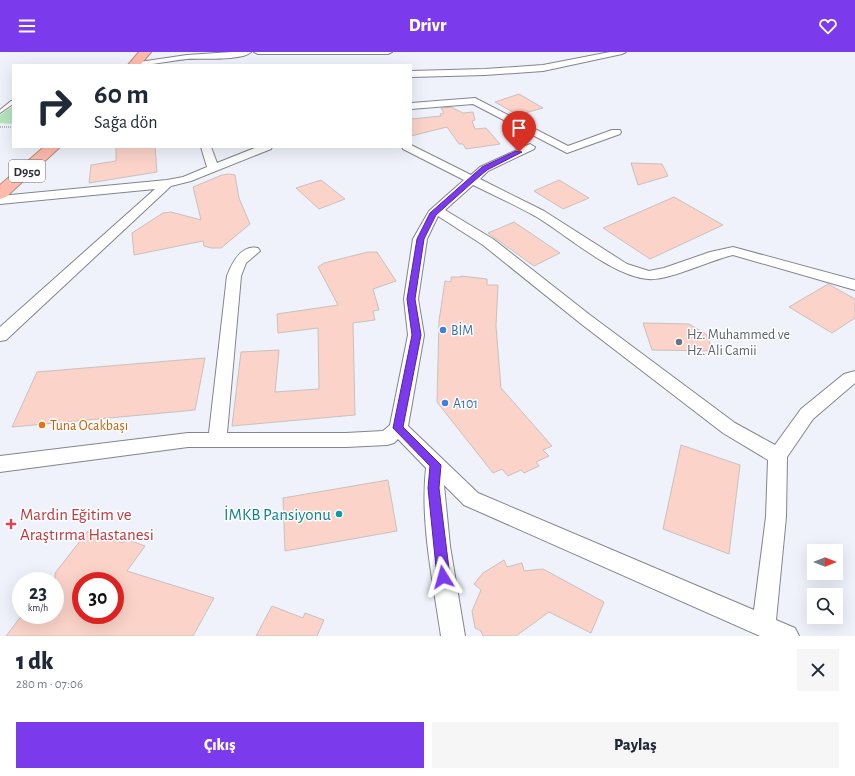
<!DOCTYPE html>
<html lang="tr">
<head>
<meta charset="utf-8">
<style>
  :root { --surface:#fff; --page:#f6f6f7; --text:#1f2937; --muted:#747a83; --accent:#7c3aed }
  body { margin:0; font-family:"Alegreya Sans",sans-serif; background:var(--page); color:var(--text); height:100vh; display:flex; flex-direction:column; font-size:15px; white-space:nowrap }
  * { box-sizing:border-box; margin:0 }
  p { font-size:13px; color:var(--muted) }
  .icon { flex:none; width:22px; height:22px; fill:none; stroke:currentColor; stroke-width:2; stroke-linecap:round; stroke-linejoin:round }
  .map { position:relative; height:584px; overflow:hidden }
  .panel { display:flex; flex-direction:column; background:var(--surface); flex:1 }
  .panel>* { flex:none }
  .guide { position:absolute; left:12px; top:12px; width:400px; height:84px; border-radius:0px; box-shadow:0 4px 16px #0002; background:#fff; color:var(--text); overflow:hidden }
  .needle { width:26px; rotate:90deg }
  .controls { position:absolute; left:807px; top:492px; display:grid; gap:8px }
  .controls a { display:grid; place-items:center; width:36px; height:36px; border-radius:0px; background:var(--surface); box-shadow:0 4px 16px #0002; font-size:20px }
  .speed { position:absolute; left:12px; top:520px; display:flex; gap:8px; font-size:20px; font-weight:700; text-align:center }
  .speed>* { display:grid; place-content:center; width:52px; height:52px; border-radius:50%; background:var(--surface); box-shadow:0 4px 16px #0002; line-height:1 }
  .speed small { font-size:10px; font-weight:400 }
  .speed .limit { border:6px solid #d22; background:#fff; color:#111 }
  .pin { position:absolute; display:grid; place-items:center; width:34px; height:34px; color:#fff; margin:-41px -17px; border-radius:50% 50% 50% 0; rotate:-45deg; box-shadow:0 0 4px #0007 }
  .pin .icon { rotate:45deg }
  .me { position:absolute; width:44px; margin:-22px; rotate:352deg; stroke-linejoin:round; filter:drop-shadow(0 0 3px #0008) }
  .turn { display:flex; align-items:center; gap:14px; height:84px; padding:0 16px; font-size:18px }
  .turn .icon { width:52px; height:52px; stroke-width:2.5 }
  .turn b { display:block; font-size:28px; line-height:34px }
  .round { display:grid; place-items:center; flex:none; width:42px; height:42px; border-radius:0px; background:var(--page) }
  .head { display:flex; align-items:center; justify-content:space-between; height:68px; padding:0 16px }
  h1 { font-size:24px; font-weight:800; line-height:30px }
  .button { display:flex; gap:8px; margin-top:auto; padding:8px 16px }
  .button a { flex:1; height:46px; border-radius:0px; background:var(--accent); color:#fff; font-size:16px; font-weight:800; line-height:46px; text-align:center }
  .button a+a { background:var(--page); color:var(--text) }
  header { display:flex; justify-content:space-between; align-items:center; height:52px; padding:0 16px; background:var(--accent); color:#fff; font-size:18px; font-weight:800 }
  .map>svg:first-child { display:block }
</style>
</head>
<body>
<header><svg class="icon" aria-label="menu" viewBox="0 0 24 24"><path d="M4 6h16M4 12h16M4 18h16"/></svg>Drivr<svg class="icon" aria-label="heart" viewBox="0 0 24 24"><path d="M12 20l-8-8c-3-5 5-10 8-4 3-6 11-1 8 4z"/></svg></header>
<div class="map">
<svg width="855" height="584" viewBox="0 0 855 584">
  <rect width="100%" height="100%" fill="#eff2fa"/>
  <path fill="#b5e4bb" d="M13 54V72L0 71V63Z"/>
  <path fill="#fbd3c8" stroke="#cac0be" fill-rule="evenodd" d="M519 42 543 56 518 63 495 50Z
    M451 55 463 61 473 60 475 68 472 69 475 77 486 76 500 92 466 97 463 92H459L447 75 411 84V67L441 64 440 62 444 61 441 56Z
    M116 95H155L157 120 89 131 91 113 116 109Z
    M631 111 662 112 668 124 638 133Z
    M229 122 235 123 239 146 250 172 221 196H211L204 194 203 189 134 203 132 181 163 161 171 160 201 168 193 135 222 123Z
    M321 128 345 147 319 157 296 136Z
    M559 128 589 146 563 157 534 139Z
    M674 145 723 173 650 207 603 176Z
    M514 170 560 201 534 214 488 181Z
    M368 200H377L396 229 373 237 379 258 373 259 375 268 353 271 355 363 232 374 241 300 279 298 275 340 319 337 318 276 278 281 277 262 338 253 318 215 324 211Z
    M461 224 487 227V233H498L496 274 501 336 552 394 543 398 549 404 536 410 539 414 524 421 521 418 508 424 502 417 493 421 437 350 439 269 445 229 451 230V225H461Z
    M828 232 855 247V266L832 281 789 255Z
    M643 271 689 272 706 282 713 299 652 298Z
    M205 306 195 358 12 375 37 320Z
    M681 393 740 413 729 502 663 477Z
    M388 428 397 479 285 499 283 446Z
    M88 479 123 491 126 487 145 494 127 519 214 546 193 584H6L22 563H55V521ZM81 529H115V563H81Z
    M504 508 507 515 522 511 524 519 543 517 604 550 591 581 549 560 516 584H483L481 579 475 576 472 559 481 538 474 532 483 521Z
    M272 554 303 566 305 561 324 568 317 584H256Z"/>
  <g fill="none" stroke-linecap="round" stroke-linejoin="round">
    <g stroke="#82858c" stroke-width="2">
      <path id="lane" d="M11 49H13V52L0 61V58Z"/>
    </g>
    <g stroke="#82858c" stroke-width="2">
      <path id="street" d="M232 0H251C242 9 201 6 187 7 169 9 153 13 135 13L139 10 187 3Z
        M254 0H392L388 2H258Z
        M610 0H626L622 2 543 19 485 23 411 25V19L485 17 543 13Z
        M475 46 568 94 612 78H620L621 80 620 82 567 101 473 52 411 57V51Z
        M530 92 535 95 534 97 488 119 480 127 544 159 627 212 649 219 664 216 710 200 733 195 855 228V238L733 203C710 208 669 229 648 227 612 224 567 183 535 164 515 153 494 143 473 133L445 158 493 187 590 263 735 371 775 393 801 357 844 322 855 319V331L813 367 787 405 786 465 776 568 795 576 799 584H760L464 453 444 433 450 494 465 584H441C433 529 420 471 426 416L398 387 394 391 387 393 346 395H188L0 420V404L188 381H209L227 224C232 211 241 192 258 196L260 199 246 211 241 224 227 381H346L383 379 390 373 408 283 404 247 413 187 429 159 464 128 403 97 402 95H411V93L471 123 480 115ZM438 164 483 193 580 271 723 381 768 408 766 465 754 558 478 441 408 374 424 283 418 247 427 187Z
        M201 95H211L217 111 257 95H272L271 97 191 129 171 134 6 288 0 289V275L155 137 0 152V144L167 128 183 125 207 115Z"/>
    </g>
    <g stroke="#b68b82" stroke-width="2">
      <path id="highway" d="M139 0H151L140 13H128Z
        M44 95H60L6 145 0 147V133Z"/>
    </g>
    <path stroke="#a7a9af" stroke-width="1.5" stroke-dasharray="1 1" stroke-linecap="butt" d="M0 75H13"/>
    <use href="#lane" fill="#fff" fill-rule="evenodd"/>
    <use href="#street" fill="#fff" fill-rule="evenodd"/>
    <use href="#highway" fill="#febbac" fill-rule="evenodd"/>
  </g>
  <path fill="#7c3aed" stroke="#51269a" d="M516 99 522 100 487 118 474 129 436 163 424 187 415 247 421 283 403 375 441 413 439 436 450 525 448 529 443 531 439 529 437 525 428 436 430 414 393 376 412 283 407 247 417 187 430 161 482 115Z"/>
  <g fill="#3f7fe0" stroke="#fff" stroke-width="1.5">
    <circle cx="443" cy="278" r="4"/>
    <circle cx="445" cy="351" r="4"/>
  </g>
  <circle fill="#6b7280" stroke="#fff" stroke-width="1.5" cx="679" cy="290" r="4"/>
  <circle fill="#e8710a" stroke="#fff" stroke-width="1.5" cx="42" cy="373" r="4"/>
  <circle fill="#0f9aa8" stroke="#fff" stroke-width="1.5" cx="339" cy="462" r="4"/>
  <path fill="#e0444e" stroke="#fff" stroke-width="1.5" d="M9 466h4v4h4v4h-4v4h-4v-4h-4v-4h4z"/>
  <g text-anchor="middle" stroke-width="3" stroke-linejoin="round" paint-order="stroke">
    <rect fill="#fff" stroke="#6e6f71" stroke-width="1" x="9" y="108" width="36" height="22" rx="3"/>
    <g font-size="13" font-weight="bold" fill="#303134">
      <text x="27" y="124">D950</text>
    </g>
    <g font-size="14" fill="#366cbe" stroke="#fff" text-anchor="start">
      <text x="451" y="283">BİM</text>
      <text x="453" y="356">A101</text>
    </g>
    <g font-size="14" fill="#5b616d" stroke="#fff" text-anchor="start">
      <text x="687" y="287">Hz. Muhammed ve<tspan x="687" dy="16">Hz. Ali Camii</tspan></text>
    </g>
    <g font-size="14" fill="#c56008" stroke="#fff" text-anchor="start">
      <text x="50" y="378">Tuna Ocakbaşı</text>
    </g>
    <g font-size="17" fill="#be3a42" stroke="#fff" text-anchor="start">
      <text x="20" y="468">Mardin Eğitim ve<tspan x="20" dy="20">Araştırma Hastanesi</tspan></text>
    </g>
    <g font-size="17" fill="#0d838f" stroke="#fff" text-anchor="end">
      <text x="331" y="468">İMKB Pansiyonu</text>
    </g>
  </g>
</svg>
<div class="controls">
<a><svg class="needle" viewBox="-14 -14 28 28"><path d="M0-13l5 13h-10z" fill="#e53935"/><path d="M0 13l5-13h-10z" fill="#747a83"/></svg></a>
<a><svg class="icon" aria-label="search" viewBox="0 0 24 24"><circle cx="10" cy="10" r="6"/><path d="M15 15l6 6"/></svg></a>
</div>
<div class="speed"><div>23<small>km/h</small></div><div class="limit">30</div></div>
<div class="pin" style="left:519px;top:100px;background:#d93025"><svg class="icon" aria-label="arrive" viewBox="0 0 24 24"><path d="M6 21V4h12l-3 4 3 4H6"/></svg></div>
<svg class="me" style="left:443px;top:525px" viewBox="-20 -20 40 40"><path d="M0-17L14 15 0 8-14 15z" fill="#7c3aed" stroke="#fff" stroke-width="4"/></svg>
<div class="guide">
<div class="turn"><svg class="icon" aria-label="right" viewBox="0 0 24 24"><path d="M7 20v-9h11M14 6l5 5-5 5"/></svg><div><b>60 m</b>Sağa dön</div></div>
</div>
</div>
<section class="panel">
<div class="head"><div><h1>1 dk</h1><p>280 m · 07:06</p></div><a class="round"><svg class="icon" aria-label="close" viewBox="0 0 24 24"><path d="M6 6l12 12M18 6L6 18"/></svg></a></div>
<div class="button"><a>Çıkış</a><a>Paylaş</a></div>
</section>
</body>
</html>
